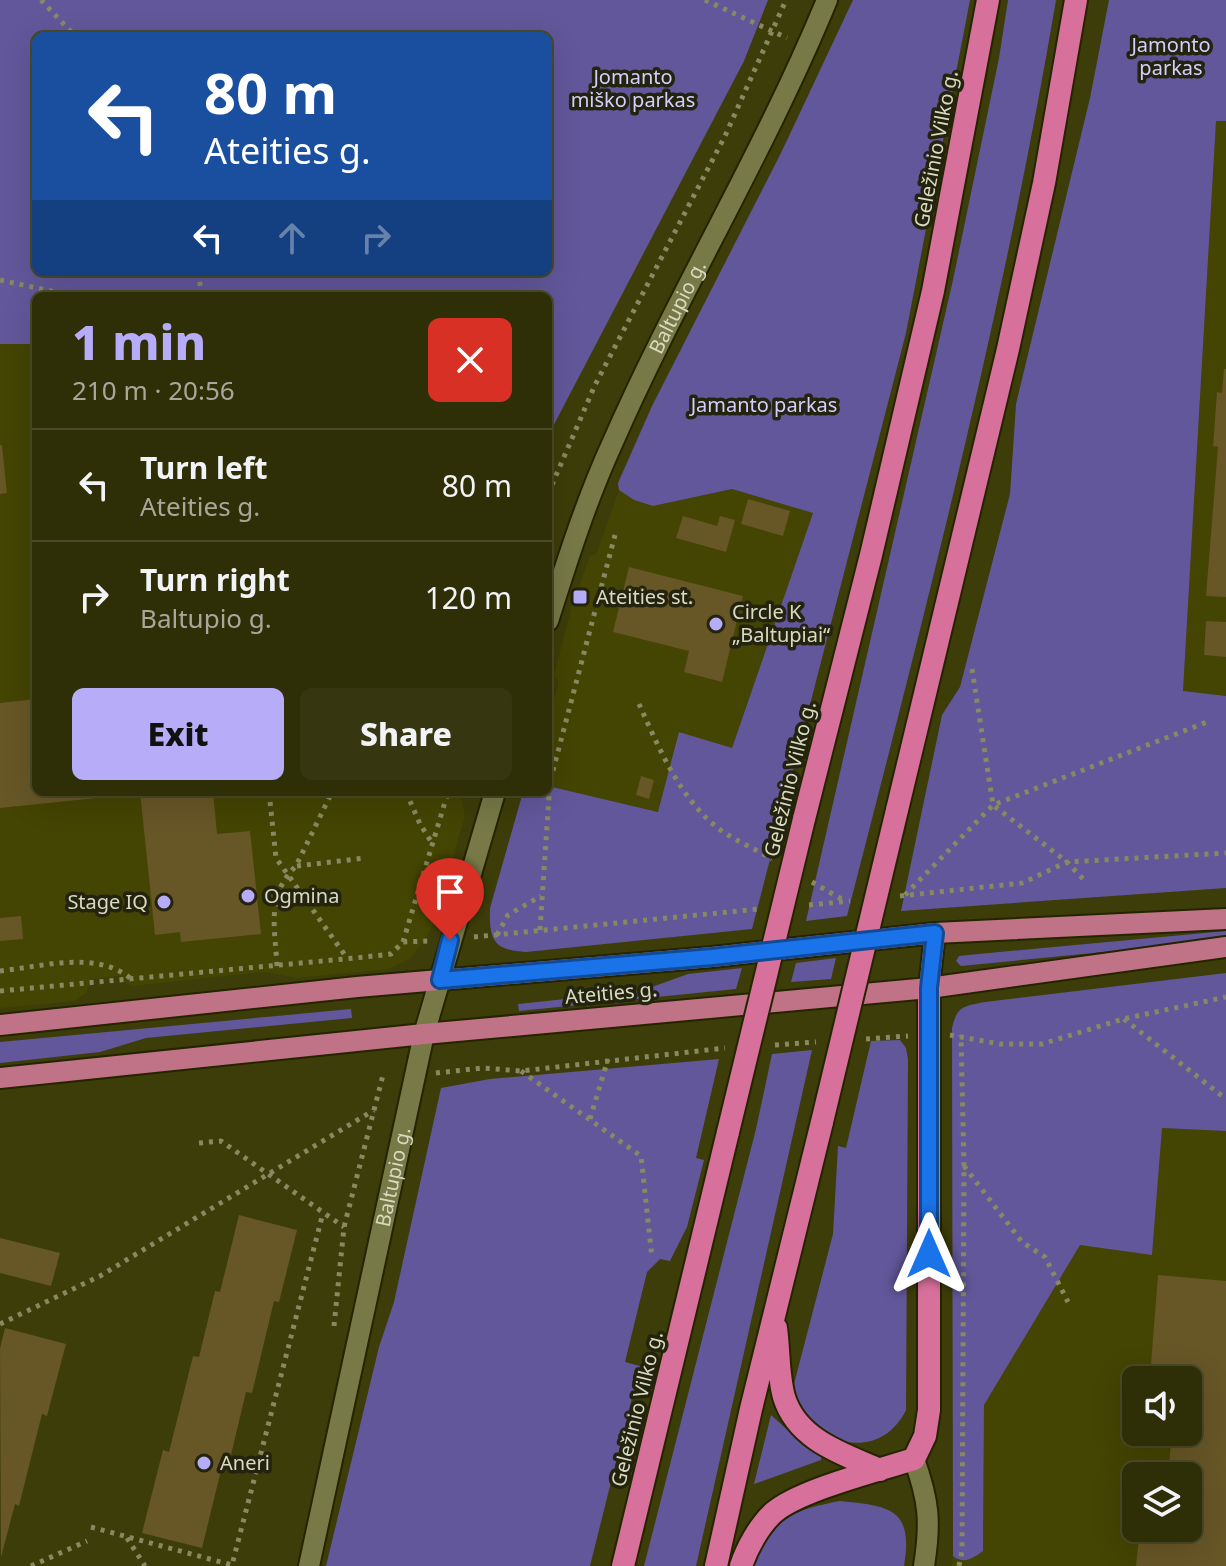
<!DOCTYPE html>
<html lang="en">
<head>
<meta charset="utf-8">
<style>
  :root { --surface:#2e2e07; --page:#363611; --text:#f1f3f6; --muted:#a7a89b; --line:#494a28; --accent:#b6acf8 }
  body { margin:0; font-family:"Noto Sans",sans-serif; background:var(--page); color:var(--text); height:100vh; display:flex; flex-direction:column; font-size:30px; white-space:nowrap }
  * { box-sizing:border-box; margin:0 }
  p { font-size:26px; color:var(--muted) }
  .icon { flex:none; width:44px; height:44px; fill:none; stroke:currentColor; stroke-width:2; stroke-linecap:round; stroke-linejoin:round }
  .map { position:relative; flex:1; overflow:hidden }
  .details { position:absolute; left:32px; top:292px; width:520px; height:504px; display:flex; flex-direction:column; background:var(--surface); border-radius:12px; box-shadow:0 8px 32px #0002,0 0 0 2px var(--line) }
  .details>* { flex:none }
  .banner { position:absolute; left:32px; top:32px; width:520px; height:244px; border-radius:12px; box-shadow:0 8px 32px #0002,0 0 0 2px var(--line); background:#1a4fa0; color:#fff; overflow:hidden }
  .fabs { position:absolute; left:1122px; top:1366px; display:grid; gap:16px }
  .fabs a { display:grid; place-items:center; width:80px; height:80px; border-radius:12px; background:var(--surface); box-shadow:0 8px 32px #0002,0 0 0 2px var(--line); font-size:40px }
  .pin { position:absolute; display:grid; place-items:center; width:68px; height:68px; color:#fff; margin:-82px -34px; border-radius:50% 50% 50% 0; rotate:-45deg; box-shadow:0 0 8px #0007 }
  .pin .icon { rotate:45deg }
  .me { position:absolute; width:88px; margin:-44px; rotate:0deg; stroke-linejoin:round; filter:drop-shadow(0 0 6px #0008) }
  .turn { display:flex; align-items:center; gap:28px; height:168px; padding:0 40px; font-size:36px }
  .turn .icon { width:104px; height:104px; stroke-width:2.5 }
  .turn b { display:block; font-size:56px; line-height:68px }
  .lanes { display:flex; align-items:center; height:76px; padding:0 40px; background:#0003; justify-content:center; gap:40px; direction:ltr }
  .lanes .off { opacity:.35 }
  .round { display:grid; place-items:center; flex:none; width:84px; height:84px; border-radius:12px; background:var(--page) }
  .headline { display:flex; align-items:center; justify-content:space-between; height:136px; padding:0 40px }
  h1 { font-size:48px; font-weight:800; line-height:60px; color:var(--accent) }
  .button { display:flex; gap:16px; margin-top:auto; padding:16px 40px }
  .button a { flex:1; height:92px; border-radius:12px; background:var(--accent); color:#111; font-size:32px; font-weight:800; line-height:92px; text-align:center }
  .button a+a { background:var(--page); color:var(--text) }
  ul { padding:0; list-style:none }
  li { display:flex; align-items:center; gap:24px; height:112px; padding:0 40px; border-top:2px solid var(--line) }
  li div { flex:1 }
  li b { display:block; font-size:30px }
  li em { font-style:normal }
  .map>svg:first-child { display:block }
</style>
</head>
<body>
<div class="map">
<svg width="1226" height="1566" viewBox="0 0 1226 1566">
  <rect width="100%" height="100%" fill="#3d3d09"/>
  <path fill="#444403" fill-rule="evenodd" d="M1216 120 1226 121V696L1183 692Z
    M0 344H36V792H457L461 797 465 816 430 931 411 958 388 969 298 978 264 972 133 986 127 984 119 976 92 979 86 993 74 1001 0 1008Z
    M732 489 813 513 732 748 658 812 548 786V720L559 682 554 675 572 605 590 556 597 553 619 490 634 500 653 506Z
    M1162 1128 1226 1131V1566H952L953 1556 958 1560 983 1551 984 1405 1080 1244 1152 1255ZM1136 1380H1188V1432H1136ZM1136 1476H1188V1528H1136Z"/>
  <path fill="#62579a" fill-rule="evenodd" d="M0 0H768L744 61 548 436V296H36V344H0ZM36 36H548V272H36Z
    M853 0H970L906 333 752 929 526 952C493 950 489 940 490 908L523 792H548V786L658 812 679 732 732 748 813 513 732 489 653 506 634 500 619 490 618 483 652 406 781 153Z
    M1008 0H1056C1004 309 925 613 847 916L806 921 953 280 999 58Z
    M1109 0H1226V121H1216L1183 691 1226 696V888L901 911 942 715 960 687 1010 494 1016 404 1090 98Z
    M1226 931V940L961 966 956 961 959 956 968 955Z
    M836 958 831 979 791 982 796 963Z
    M742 968 736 989 519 1011 518 1004 641 991 688 974Z
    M1226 973V1131L1162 1128 1152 1255 1080 1245 984 1405 983 1551C973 1558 964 1565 953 1556L952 1028C957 1006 964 1006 985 1002Z
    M351 1009 352 1018 146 1038 100 1052 0 1063V1042Z
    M900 1040 906 1048 908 1059 906 1410C877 1469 800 1441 794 1384L833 1234 838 1146 846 1148 871 1041Z
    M812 1050 696 1566H644L756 1129 772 1054Z
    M719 1059 696 1158 704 1160 687 1227 670 1261 660 1259 647 1272 625 1362 640 1366 590 1566H326L379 1347 394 1302 441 1088 490 1079Z
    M771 1415 806 1447 822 1456 821 1460 754 1484Z
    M840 1501C888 1506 914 1507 904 1566H750C777 1520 786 1511 840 1501Z"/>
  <path fill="#675626" d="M1224 369H1226V597L1206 596 1218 447 1213 446 1217 392 1222 393Z
    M0 445H2L7 493 0 494Z
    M748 499 790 511 783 536 741 524Z
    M683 516 717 526 720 516 735 520 726 552 676 538Z
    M629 567 743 596 722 682 684 672 689 651 613 632Z
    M1206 621 1226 622V657L1204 655Z
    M36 699V792H135V794L0 808V703Z
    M641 776 654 780 649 799 636 795Z
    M140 792H213L217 834 250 831 261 934 181 942 180 932 155 935Z
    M21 916 23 939 0 941V918Z
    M239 1215 297 1230 279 1302 274 1301 252 1393 246 1392 230 1459 224 1458 202 1548 142 1533 163 1450 169 1452 193 1356 199 1357 215 1291 220 1292Z
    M0 1238 60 1253 51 1286 0 1273Z
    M1158 1275 1226 1281V1566H1136L1140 1528H1188V1476H1168L1172 1432H1188V1380L1150 1377Z
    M5 1328 66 1344 47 1416 42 1414 19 1506 15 1504 1 1557 0 1349Z"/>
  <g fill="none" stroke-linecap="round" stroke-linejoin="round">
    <g stroke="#242400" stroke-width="24">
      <path id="minor" d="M914 1459C929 1501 931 1522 924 1566"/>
    </g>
    <g stroke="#242400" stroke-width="24">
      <g id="tertiary">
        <path id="s1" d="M548 621C567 561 586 501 612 444 678 293 764 153 827 0"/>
        <path id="s2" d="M309 1566 424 1034 495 792"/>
      </g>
    </g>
    <g stroke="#242400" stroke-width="24">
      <path id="primary" d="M929 988 935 933
        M0 1025 357 987 712 957 935 933 1226 919
        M0 1078 424 1034 929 988 1226 947"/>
    </g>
    <g stroke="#242400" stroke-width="26">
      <path id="trunk" d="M897 810 1008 349 1044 183 1076 0
        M804 819 871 555 933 291 988 0
        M776 1328C779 1350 778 1376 784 1397 797 1440 843 1454 880 1470
        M623 1566 728 1132
        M716 1566 751 1409 822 1122
        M741 1566C747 1548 759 1526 773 1513 799 1490 880 1470 914 1459L925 1436 929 1410V988"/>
    </g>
    <path stroke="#888962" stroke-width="5" stroke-dasharray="4 6" stroke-linecap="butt" d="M41 0 75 36
      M705 0 787 38
      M198 272 202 296
      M0 280 74 296
      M548 494 595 385 725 136 786 0
      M972 669 993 805 1067 862 1086 882
      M639 704C658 746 678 794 713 824 730 839 754 848 772 859
      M269 792 276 858 347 958
      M406 792 420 824 432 843
      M297 866 365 858
      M812 882 845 901
      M905 895 993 805 1207 722
      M900 896 1022 883 1067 862 1226 853
      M809 905 850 901
      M540 930 550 782 615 535
      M497 935 508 915 541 896
      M474 937 759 909
      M403 942 448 792
      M277 966C275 928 266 895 296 866L332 792
      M0 971C40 967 96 950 130 978
      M0 991 355 958 391 954 403 942 428 941
      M1124 1019 1226 1099
      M950 1035 1000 1044H1042L1123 1019 1226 997
      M866 1039 908 1036
      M775 1045 816 1042
      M521 1071 641 1156 652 1258
      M436 1073 482 1068 521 1071 725 1048
      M590 1119 608 1059
      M199 1143 221 1141 344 1227
      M964 1166 1022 1242 1045 1257 1068 1302
      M0 1324 100 1276 374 1110
      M334 1326 344 1227 383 1075
      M91 1527 232 1565 323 1213
      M127 1538 145 1566
      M31 1566 87 1541
      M959 1566 962 1551 964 1166 961 1035"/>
    <use href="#minor" stroke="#777947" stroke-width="20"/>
    <use href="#tertiary" stroke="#777947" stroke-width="20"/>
    <use href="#primary" stroke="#c07287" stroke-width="20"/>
    <use href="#trunk" stroke="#d8709c" stroke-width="22"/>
    <g stroke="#242400" stroke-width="26" stroke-linecap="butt">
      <path id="trunk-bridge" d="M822 1122 897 810
        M728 1132 804 819"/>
    </g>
    <use href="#trunk-bridge" stroke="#d8709c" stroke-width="22"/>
  </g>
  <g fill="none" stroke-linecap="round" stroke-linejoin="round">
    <g stroke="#114b97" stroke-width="20">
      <path id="route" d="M450 940 440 980 712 957 935 933 929 988V1254"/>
    </g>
    <use href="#route" stroke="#1a73e8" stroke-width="14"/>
  </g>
  <g fill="#b6acf8" stroke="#23230f" stroke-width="3">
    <rect x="572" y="589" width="16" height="16" rx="4"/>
    <circle cx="716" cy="624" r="8"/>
    <circle cx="248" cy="896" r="8"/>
    <circle cx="164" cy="902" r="8"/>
    <circle cx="204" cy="1463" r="8"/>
  </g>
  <g text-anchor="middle" stroke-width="7" stroke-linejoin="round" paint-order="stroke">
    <g font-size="20" fill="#d4cffd" stroke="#23230f">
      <text x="1171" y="52">Jamonto<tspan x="1171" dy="23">parkas</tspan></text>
      <text x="633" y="84">Jomanto<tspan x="633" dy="23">miško parkas</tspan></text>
      <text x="764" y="412">Jamanto parkas</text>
    </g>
    <g font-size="20" fill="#d9dbc1" stroke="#23230f">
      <text transform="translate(936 149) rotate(-79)" y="7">Geležinio Vilko g.</text>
      <text dy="7" stroke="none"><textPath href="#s1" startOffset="340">Baltupio g.</textPath></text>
      <text transform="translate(790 779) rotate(-76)" y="7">Geležinio Vilko g.</text>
      <text transform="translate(611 993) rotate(-5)" y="7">Ateities g.</text>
      <text dy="7" stroke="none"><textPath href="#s2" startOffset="398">Baltupio g.</textPath></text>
      <text transform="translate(637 1409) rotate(-76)" y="7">Geležinio Vilko g.</text>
    </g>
    <g font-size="20" fill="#d9dbc1" stroke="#23230f" text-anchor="start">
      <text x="596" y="604">Ateities st.</text>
      <text x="732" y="619">Circle K<tspan x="732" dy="23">„Baltupiai“</tspan></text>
      <text x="264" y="903">Ogmina</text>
      <text x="148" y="909" text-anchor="end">Stage IQ</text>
      <text x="220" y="1470">Aneri</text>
    </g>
  </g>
</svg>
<div class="fabs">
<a><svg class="icon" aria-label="sound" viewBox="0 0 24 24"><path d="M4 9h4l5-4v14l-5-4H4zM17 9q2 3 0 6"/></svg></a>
<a><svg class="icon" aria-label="layers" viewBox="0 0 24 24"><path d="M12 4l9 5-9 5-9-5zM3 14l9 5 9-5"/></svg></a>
</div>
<div class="pin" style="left:450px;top:940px;background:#d93025"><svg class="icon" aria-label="arrive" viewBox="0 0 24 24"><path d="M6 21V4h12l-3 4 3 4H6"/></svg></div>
<svg class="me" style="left:929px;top:1254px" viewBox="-20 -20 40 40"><path d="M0-17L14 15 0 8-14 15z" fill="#1a73e8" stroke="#fff" stroke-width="4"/></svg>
<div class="banner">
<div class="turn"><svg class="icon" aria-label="left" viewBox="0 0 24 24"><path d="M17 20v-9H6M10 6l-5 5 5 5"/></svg><div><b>80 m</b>Ateities g.</div></div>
<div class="lanes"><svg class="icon" aria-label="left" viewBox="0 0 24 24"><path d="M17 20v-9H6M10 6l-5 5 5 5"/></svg><svg class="icon off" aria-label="ahead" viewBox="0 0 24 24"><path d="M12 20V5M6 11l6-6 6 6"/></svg><svg class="icon off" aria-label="right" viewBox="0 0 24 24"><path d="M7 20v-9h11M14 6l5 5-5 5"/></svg></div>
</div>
<section class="details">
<div class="headline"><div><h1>1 min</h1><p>210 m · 20:56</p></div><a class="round" style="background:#d93025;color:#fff"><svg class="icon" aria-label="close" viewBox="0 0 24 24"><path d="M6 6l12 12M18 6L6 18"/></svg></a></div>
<ul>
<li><svg class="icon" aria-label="left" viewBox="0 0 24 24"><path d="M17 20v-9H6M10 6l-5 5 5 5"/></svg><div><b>Turn left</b><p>Ateities g.</p></div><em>80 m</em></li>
<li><svg class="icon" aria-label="right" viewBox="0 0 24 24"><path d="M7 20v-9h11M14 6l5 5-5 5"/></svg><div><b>Turn right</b><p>Baltupio g.</p></div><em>120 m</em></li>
</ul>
<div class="button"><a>Exit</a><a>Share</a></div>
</section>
</div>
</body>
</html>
